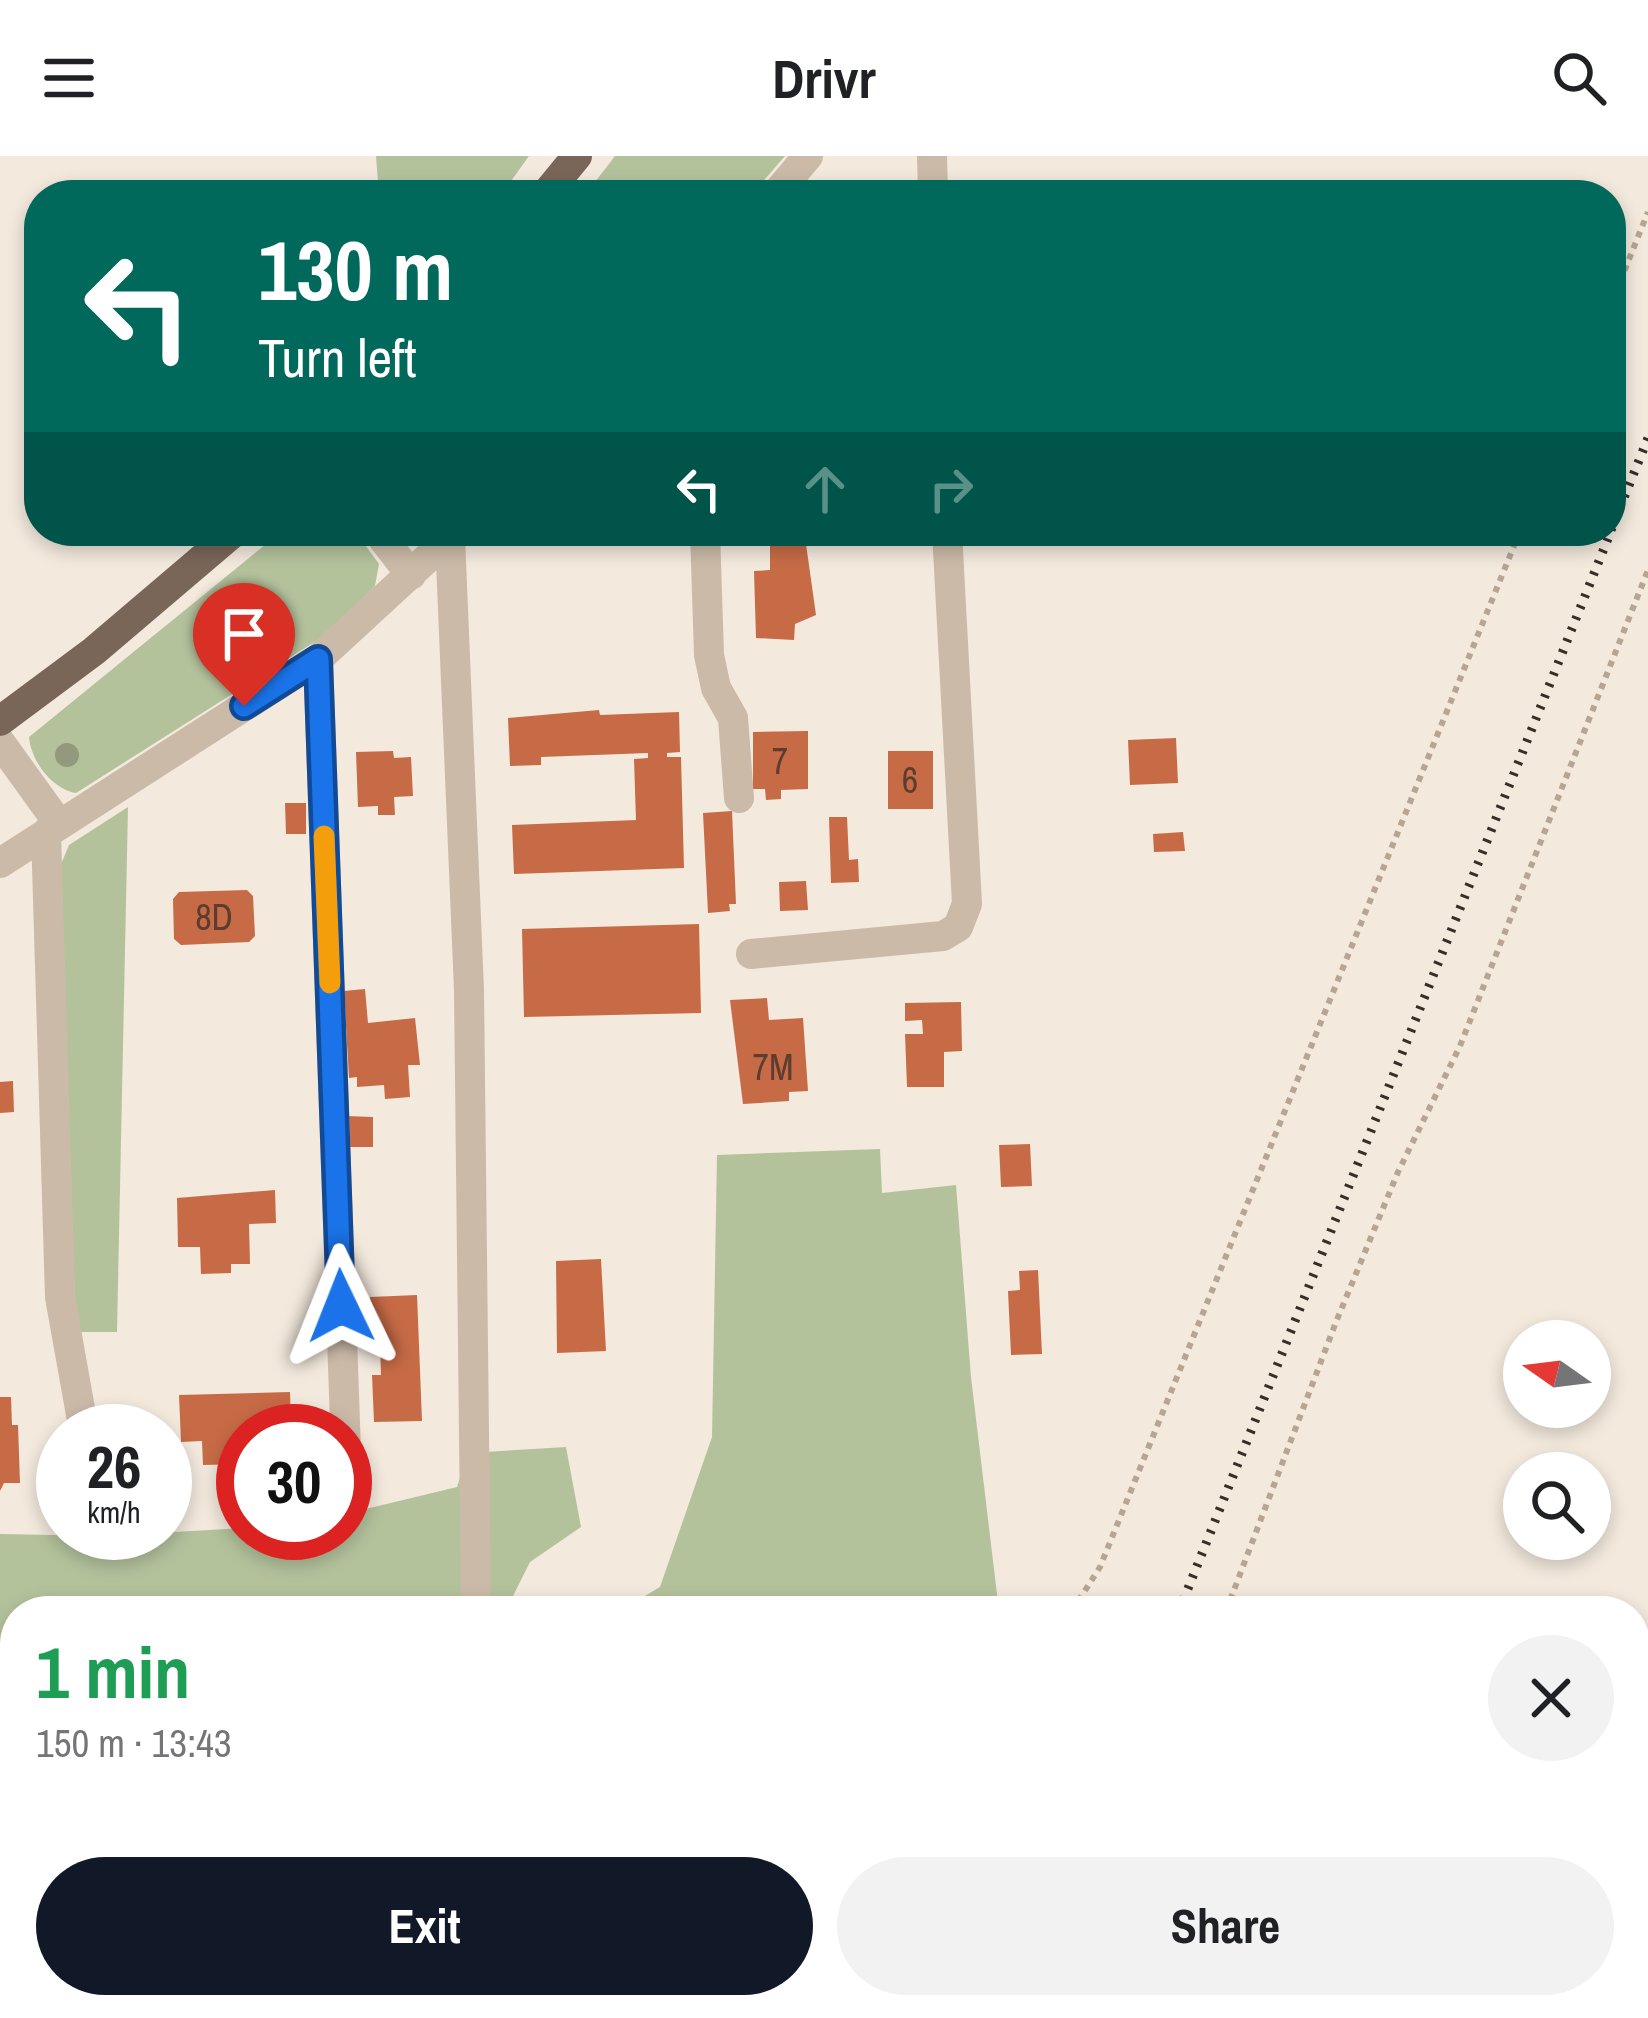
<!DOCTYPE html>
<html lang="en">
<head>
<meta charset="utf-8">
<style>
  :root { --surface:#fff; --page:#f2f2f2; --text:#202124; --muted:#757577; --accent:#111827 }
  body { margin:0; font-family:"Archivo Narrow",sans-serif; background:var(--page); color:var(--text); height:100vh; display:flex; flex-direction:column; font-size:45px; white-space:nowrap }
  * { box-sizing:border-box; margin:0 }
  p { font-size:39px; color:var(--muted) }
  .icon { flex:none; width:66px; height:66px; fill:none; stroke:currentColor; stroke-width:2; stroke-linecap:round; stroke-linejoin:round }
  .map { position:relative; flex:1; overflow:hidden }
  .drawer { position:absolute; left:0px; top:1440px; width:1650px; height:423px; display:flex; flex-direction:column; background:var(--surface); border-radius:48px 48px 0 0; box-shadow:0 6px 18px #0003 }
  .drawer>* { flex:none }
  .guide { position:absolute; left:24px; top:24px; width:1602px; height:366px; border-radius:48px; box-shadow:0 6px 18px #0003; background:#00695c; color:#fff; overflow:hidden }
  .needle { width:78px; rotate:284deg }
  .fabs { position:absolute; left:1503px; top:1164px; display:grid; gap:24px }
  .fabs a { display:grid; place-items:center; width:108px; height:108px; border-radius:50%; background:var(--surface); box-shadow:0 6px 18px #0003; font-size:60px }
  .speed { position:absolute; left:36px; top:1248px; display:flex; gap:24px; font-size:60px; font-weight:700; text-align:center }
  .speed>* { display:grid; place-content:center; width:156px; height:156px; border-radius:50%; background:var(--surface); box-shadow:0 6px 18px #0003; line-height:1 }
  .speed small { font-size:30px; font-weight:400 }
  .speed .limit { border:18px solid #d22; background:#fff; color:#111 }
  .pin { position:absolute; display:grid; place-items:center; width:102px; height:102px; color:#fff; margin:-123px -51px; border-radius:50% 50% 50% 0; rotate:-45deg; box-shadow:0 0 12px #0007 }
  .pin .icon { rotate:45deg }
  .me { position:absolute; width:132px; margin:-66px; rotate:358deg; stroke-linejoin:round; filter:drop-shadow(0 0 9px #0008) }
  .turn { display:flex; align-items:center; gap:42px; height:252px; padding:0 36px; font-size:54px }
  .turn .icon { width:156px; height:156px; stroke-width:2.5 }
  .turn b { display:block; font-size:84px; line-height:102px }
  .lanes { display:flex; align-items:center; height:114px; padding:0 36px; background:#0003; justify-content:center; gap:60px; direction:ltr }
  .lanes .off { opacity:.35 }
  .round { display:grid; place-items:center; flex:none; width:126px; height:126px; border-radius:63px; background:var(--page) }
  .head { display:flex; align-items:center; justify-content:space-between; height:204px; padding:0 36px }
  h1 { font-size:72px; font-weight:700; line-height:90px; color:#1e9e55 }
  .cta { display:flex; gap:24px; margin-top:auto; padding:24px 36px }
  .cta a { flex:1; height:138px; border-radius:72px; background:var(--accent); color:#fff; font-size:48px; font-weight:700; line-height:138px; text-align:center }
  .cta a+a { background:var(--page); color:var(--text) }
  header { display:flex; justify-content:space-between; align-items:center; height:156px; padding:0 36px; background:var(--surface); font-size:54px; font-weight:700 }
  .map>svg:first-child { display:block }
</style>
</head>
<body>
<header><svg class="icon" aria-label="menu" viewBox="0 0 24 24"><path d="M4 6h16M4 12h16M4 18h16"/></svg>Drivr<svg class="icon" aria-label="search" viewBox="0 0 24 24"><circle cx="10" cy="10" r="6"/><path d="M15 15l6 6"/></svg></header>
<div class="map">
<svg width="1648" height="1862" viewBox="0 0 1648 1862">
  <rect width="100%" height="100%" fill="#f3e9dd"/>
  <path fill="#b4c29c" d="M376 0H529L501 39H379Z
    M615 0H785L751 39H585Z
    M282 375H355L379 408 375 430 324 480 76 637C52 633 31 605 29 581Z
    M128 651 117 1176H76L59 713 69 689Z
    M880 993 882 1037 956 1029 971 1221 999 1455H620L660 1431 712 1281 717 999Z
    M566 1291 581 1371 530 1406 508 1450 521 1455H15V1823L0 1841V1378L106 1380 243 1372V1377H345V1358L457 1331 468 1297Z
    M132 1848H873L868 1862H132Z"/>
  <path fill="#c76b46" d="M805 381 816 459 795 468 794 484 756 482 754 415 770 414V382Z
    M599 554 600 559 679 556 680 596 667 597V601H681L684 712 514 718 512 669 636 664 634 603 648 602V597L541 601V609L510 610 508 562Z
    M808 575V633L781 634V643L766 644 765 633H753V576Z
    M1176 582 1178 627 1130 629 1128 584Z
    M393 595 394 602 411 601 413 640 394 641 395 659H378V650L358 651 356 596Z
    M888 595H933V653H888Z
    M285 647H306V678H286Z
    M732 655 736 748H729L730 755 708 757 703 657Z
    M829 661H847L849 704 858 703 859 726 831 727Z
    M1183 676 1185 695 1154 696 1153 678Z
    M806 725 808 754 780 755 779 726Z
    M247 734 253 740 255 780 249 786 181 789 174 783 173 743 179 736Z
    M699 768 701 857 524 861 522 773Z
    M365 833 368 867 415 862 420 909H408L410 941 385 943 384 929 357 931V921L349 922 344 835Z
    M767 842 769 864 803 862 808 935 789 936V945L743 948 730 844Z
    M961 846 962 895 944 896V931H907L905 878H923L922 864 905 865V847Z
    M13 925 14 956 0 957V926Z
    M346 960 373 961V991H346Z
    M1030 988 1032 1030 1001 1031 999 989Z
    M275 1034 276 1067 249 1068 250 1108H231V1117L201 1118 200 1091H178L177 1042Z
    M601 1103 606 1195 557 1197 556 1105Z
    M1038 1114 1042 1198 1011 1199 1008 1135 1020 1134 1019 1115Z
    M417 1139 422 1265 374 1266 372 1219H381L380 1188H372L370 1141Z
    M290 1236 291 1270 243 1275V1308L203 1309 202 1285 181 1286 179 1239Z
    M0 1241H11L12 1269H18L20 1327H4L0 1335Z"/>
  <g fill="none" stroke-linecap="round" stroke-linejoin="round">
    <path stroke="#b7a492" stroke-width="6" stroke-dasharray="6 6" stroke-linecap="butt" d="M1611 148 1648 56
      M1072 1455 1100 1411 1520 375
      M1226 1455 1336 1166 1398 1016 1460 890 1648 414
      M924 1862 929 1848
      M1067 1862 1072 1848"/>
    <path stroke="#cbbaa8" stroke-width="30" d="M932 0 933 39
      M775 39 808 0
      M377 375 411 419
      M705 375 709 499 716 532 733 562 739 642
      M450 382 469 834 476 1455
      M318 503 347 1323
      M0 586 59 668
      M46 677 60 1141 82 1264
      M0 707 318 503 457 375
      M751 798 943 780 958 771 967 748 947 375
      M486 1848V1862"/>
    <path stroke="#7a6659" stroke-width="30" d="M545 39 577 0
      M0 565 94 495 235 375"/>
    <path stroke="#382e29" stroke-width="9" stroke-dasharray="3 9" stroke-linecap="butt" d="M1611 374 1648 282
      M1179 1455 1611 375
      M1017 1862 1022 1848"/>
  </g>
  <circle fill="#93997c" cx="67" cy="599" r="12"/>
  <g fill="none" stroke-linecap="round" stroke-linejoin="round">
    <g stroke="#114b97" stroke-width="30">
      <path id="route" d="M244 550 318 503 341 1150"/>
    </g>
    <use href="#route" stroke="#1a73e8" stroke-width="21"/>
    <path stroke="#f59e0b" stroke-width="21" d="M324 680 330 827"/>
  </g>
  <g text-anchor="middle" stroke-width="9" stroke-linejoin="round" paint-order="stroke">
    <g font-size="36" fill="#5c3d30">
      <text x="780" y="618">7</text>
      <text x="910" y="637">6</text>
      <text x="214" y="774">8D</text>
      <text x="773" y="924">7M</text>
    </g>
  </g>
</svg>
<div class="fabs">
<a><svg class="needle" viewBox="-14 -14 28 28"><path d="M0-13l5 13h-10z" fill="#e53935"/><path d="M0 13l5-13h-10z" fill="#757577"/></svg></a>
<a><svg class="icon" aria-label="search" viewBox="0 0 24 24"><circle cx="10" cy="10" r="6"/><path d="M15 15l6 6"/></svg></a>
</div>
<div class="speed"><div>26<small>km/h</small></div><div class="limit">30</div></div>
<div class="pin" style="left:244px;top:550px;background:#d93025"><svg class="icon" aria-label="arrive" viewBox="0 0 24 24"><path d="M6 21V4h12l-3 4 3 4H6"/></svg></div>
<svg class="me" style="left:341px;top:1150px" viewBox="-20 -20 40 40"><path d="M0-17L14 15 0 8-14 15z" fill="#1a73e8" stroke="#fff" stroke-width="4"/></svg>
<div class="guide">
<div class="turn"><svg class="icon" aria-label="left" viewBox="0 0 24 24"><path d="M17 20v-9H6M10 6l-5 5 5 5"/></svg><div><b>130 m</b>Turn left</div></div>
<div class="lanes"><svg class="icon" aria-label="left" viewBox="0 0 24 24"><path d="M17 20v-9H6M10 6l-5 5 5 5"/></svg><svg class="icon off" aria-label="ahead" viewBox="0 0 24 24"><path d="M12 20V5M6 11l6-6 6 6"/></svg><svg class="icon off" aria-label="right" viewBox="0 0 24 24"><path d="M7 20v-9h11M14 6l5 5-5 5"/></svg></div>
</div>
<section class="drawer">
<div class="head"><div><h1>1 min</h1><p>150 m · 13:43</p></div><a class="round"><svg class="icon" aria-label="close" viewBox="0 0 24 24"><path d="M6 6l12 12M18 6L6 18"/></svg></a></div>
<div class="cta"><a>Exit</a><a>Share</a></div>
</section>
</div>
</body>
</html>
